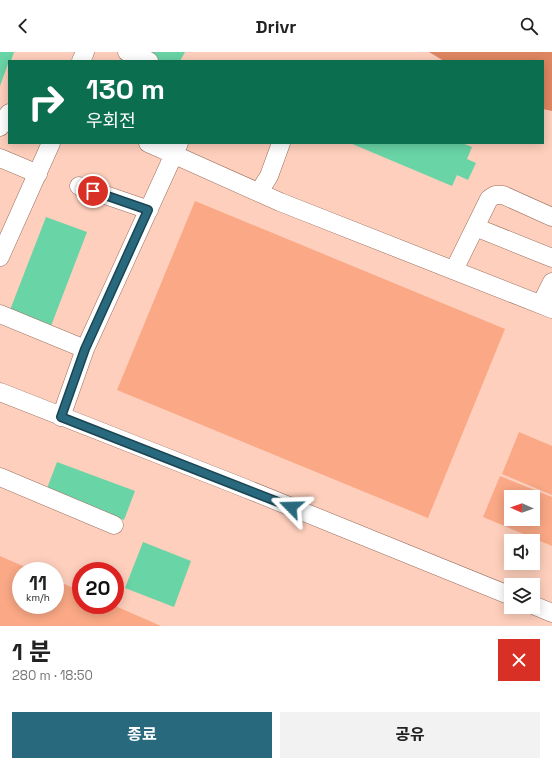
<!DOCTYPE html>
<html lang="ko">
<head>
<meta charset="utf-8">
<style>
  :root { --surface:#fff; --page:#f2f2f2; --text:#222; --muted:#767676; --accent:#29697e }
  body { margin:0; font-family:"Space Grotesk","Noto Sans KR",sans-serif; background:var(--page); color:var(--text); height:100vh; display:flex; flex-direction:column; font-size:15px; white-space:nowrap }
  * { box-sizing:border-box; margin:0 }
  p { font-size:13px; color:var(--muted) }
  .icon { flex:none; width:22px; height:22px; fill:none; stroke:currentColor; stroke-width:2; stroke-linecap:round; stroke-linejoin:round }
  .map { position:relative; height:574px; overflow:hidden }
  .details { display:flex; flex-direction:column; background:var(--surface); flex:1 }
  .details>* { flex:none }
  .banner { position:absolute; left:8px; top:8px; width:536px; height:84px; border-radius:0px; box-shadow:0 2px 10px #0003; background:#0b6e4f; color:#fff; overflow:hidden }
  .needle { width:26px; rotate:272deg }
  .buttons { position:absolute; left:504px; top:438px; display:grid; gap:8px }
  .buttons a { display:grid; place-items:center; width:36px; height:36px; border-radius:0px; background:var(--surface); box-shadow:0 2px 10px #0003; font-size:20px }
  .speed { position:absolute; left:12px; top:510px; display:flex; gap:8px; font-size:20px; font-weight:700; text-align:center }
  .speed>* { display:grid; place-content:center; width:52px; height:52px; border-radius:50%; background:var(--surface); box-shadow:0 2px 10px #0003; line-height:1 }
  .speed small { font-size:10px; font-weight:400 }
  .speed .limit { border:6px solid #d22; background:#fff; color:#111 }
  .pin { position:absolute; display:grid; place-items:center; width:34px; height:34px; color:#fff; margin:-17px; border:2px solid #fff; border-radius:50%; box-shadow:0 1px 4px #0007 }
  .me { position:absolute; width:44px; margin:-22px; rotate:292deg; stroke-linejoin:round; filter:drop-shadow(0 0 3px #0008) }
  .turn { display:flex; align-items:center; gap:14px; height:84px; padding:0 12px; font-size:18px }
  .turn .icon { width:52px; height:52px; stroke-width:2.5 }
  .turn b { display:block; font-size:28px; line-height:34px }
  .round { display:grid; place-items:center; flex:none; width:42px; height:42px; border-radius:0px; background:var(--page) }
  .head { display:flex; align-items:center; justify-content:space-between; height:68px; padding:0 12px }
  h1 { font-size:24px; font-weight:700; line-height:30px }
  .cta { display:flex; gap:8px; margin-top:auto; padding:8px 12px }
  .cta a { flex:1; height:46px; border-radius:0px; background:var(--accent); color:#fff; font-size:16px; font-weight:700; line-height:46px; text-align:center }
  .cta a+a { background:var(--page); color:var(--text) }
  header { display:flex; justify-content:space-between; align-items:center; height:52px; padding:0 12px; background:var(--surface); font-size:18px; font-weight:700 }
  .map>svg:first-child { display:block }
</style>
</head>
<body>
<header><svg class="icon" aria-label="back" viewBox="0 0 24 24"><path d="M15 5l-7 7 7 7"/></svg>Drivr<svg class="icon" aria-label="search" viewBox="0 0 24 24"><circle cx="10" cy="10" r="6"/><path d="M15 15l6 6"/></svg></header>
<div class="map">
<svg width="552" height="574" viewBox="0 0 552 574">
  <rect width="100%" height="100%" fill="#fecfbc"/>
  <path fill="#faa885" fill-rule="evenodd" d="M195 149 505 277 428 466 117 338Z
    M519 380 552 394V443L502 422Z
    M500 424 552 445V494L483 465ZM511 445H533V467H511Z
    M0 504 34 519H21V553H55V528L81 539V553H113L161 574H0Z"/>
  <path fill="#df8661" d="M429 0H552V59L543 57V9H444Z"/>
  <path fill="#69d4a6" d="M0 0H14L11 9H9L0 34Z
    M142 0H185L180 9H161Z
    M350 91H462L472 95 467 107 476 111 468 128 457 123 452 134Z
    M46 165 87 180 51 274 10 258Z
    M57 410 135 439 124 468 46 439Z
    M143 490 191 509 174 555 125 536Z"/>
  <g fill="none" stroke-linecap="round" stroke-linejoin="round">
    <g stroke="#996f5e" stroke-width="19">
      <path id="minor" d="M127 0 149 9
        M81 9 85 0
        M0 75 9 61
        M148 91 280 150 552 257
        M0 106 38 122
        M79 134 149 158
        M259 140 269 124 281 91
        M475 175 552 206
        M0 205 51 91
        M454 218 489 147 495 143H503L552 165
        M541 252 552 230
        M0 262 85 297
        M0 340 247 437 511 544
        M61 365 85 297 179 91
        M0 425 114 473
        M533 553 552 561"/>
    </g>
    <use href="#minor" stroke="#fff" stroke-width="18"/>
  </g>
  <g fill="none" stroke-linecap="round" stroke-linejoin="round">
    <g stroke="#1b4452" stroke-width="10">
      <path id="route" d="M93 139 148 158 85 297 61 365 291 455"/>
    </g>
    <use href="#route" stroke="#29697e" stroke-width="7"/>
  </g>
</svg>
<div class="buttons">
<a><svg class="needle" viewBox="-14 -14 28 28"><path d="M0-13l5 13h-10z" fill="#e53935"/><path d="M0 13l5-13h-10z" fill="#767676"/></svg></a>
<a><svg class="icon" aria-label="sound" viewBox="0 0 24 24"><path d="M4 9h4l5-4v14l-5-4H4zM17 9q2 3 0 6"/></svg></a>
<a><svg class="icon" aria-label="layers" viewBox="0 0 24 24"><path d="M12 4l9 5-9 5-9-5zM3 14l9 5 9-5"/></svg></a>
</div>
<div class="speed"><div>11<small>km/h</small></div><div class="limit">20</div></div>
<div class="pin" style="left:93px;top:139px;background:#d93025"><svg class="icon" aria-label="arrive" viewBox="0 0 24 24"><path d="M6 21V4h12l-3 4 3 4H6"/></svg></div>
<svg class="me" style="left:291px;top:455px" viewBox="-20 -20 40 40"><path d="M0-17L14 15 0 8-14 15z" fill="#29697e" stroke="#fff" stroke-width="4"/></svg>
<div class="banner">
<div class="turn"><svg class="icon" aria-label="right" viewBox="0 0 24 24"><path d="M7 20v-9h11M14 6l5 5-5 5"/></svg><div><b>130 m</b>우회전</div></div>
</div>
</div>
<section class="details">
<div class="head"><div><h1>1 분</h1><p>280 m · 18:50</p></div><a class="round" style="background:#d93025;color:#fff"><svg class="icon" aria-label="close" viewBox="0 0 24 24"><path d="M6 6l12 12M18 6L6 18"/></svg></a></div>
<div class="cta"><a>종료</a><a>공유</a></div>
</section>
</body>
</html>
